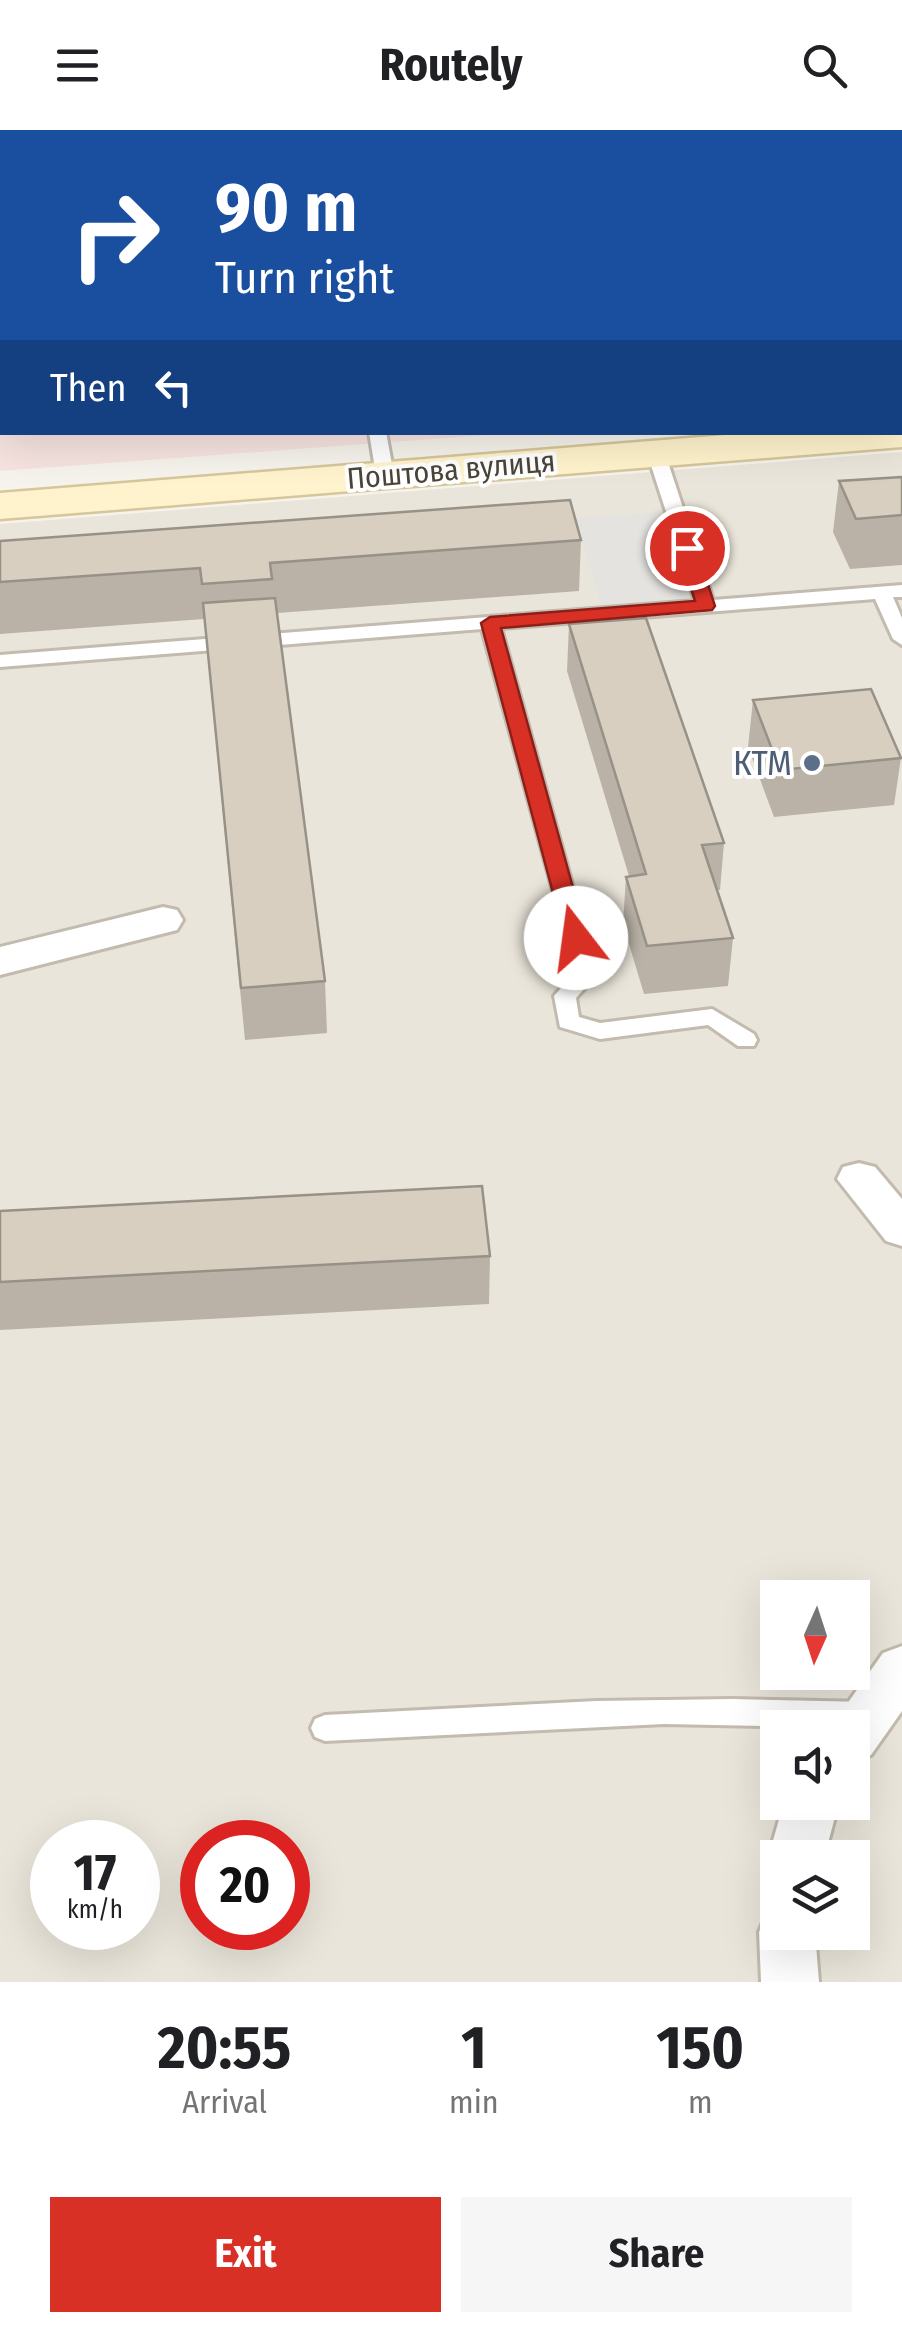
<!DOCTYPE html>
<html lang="en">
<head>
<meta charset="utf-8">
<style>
  :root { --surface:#fff; --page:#f6f6f6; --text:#202124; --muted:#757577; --accent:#d93025 }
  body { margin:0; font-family:"Fira Sans Condensed",sans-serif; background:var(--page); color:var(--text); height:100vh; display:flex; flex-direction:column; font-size:38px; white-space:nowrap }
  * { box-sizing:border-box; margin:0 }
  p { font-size:32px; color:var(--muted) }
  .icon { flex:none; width:55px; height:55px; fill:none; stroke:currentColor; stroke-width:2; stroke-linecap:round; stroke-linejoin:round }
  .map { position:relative; height:1852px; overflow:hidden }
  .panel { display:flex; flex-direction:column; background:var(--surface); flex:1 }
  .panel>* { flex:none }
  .top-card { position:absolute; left:0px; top:0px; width:902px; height:305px; box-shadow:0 10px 40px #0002; background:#1a4fa0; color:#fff; overflow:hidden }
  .needle { width:65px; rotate:183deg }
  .tools { position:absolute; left:760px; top:1450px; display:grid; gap:20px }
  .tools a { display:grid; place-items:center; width:110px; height:110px; border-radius:0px; background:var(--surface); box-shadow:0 10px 40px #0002; font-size:50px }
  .speed { position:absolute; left:30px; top:1690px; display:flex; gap:20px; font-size:50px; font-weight:700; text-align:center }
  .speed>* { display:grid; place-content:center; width:130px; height:130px; border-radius:50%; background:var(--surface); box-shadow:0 10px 40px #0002; line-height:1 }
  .speed small { font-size:25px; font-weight:400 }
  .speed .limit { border:15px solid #d22; background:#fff; color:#111 }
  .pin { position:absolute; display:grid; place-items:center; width:85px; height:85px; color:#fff; margin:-42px; border:5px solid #fff; border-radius:50%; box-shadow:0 2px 10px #0007 }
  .me { position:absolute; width:110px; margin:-55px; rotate:345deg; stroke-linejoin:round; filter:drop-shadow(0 0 8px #0008) }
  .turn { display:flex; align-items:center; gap:35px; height:210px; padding:0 50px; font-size:45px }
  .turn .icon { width:130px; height:130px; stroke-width:2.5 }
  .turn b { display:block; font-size:70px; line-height:85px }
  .then { display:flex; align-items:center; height:95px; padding:0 50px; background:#0003; gap:20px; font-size:38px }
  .eta { display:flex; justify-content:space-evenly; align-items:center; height:170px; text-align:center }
  .eta b { font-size:60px; font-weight:700; line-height:70px }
  .cta { display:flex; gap:20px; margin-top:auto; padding:20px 50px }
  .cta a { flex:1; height:115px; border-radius:0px; background:var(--accent); color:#fff; font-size:40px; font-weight:700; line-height:115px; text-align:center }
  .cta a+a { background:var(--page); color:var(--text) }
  header { display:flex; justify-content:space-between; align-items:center; height:130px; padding:0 50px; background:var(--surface); font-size:45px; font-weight:700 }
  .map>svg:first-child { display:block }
</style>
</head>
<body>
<header><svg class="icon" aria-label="menu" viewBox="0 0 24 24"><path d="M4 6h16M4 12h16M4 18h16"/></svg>Routely<svg class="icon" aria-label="search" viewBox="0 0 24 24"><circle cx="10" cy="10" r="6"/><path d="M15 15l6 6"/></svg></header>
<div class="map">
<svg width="902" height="1852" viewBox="0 0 902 1852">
  <rect width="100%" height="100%" fill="#f6f3ec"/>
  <path fill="#eae5da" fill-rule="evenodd" d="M902 322V1852H0V394ZM778 1468H852V1542H778ZM778 1598H852V1672H778ZM52 1712H138V1798H52ZM202 1712H288V1798H202ZM778 1728H852V1802H778Z"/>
  <path fill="#f6e3e0" d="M0 32 2 302 514 303 0 341Z"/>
  <path fill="#e5e3e0" d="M663 382 694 470 602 477 575 388Z"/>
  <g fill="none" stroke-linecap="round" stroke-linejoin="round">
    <g stroke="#c2bbae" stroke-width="6">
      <path id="lane" d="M369 302H386L394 345 391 349 385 350 376 345Z
        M656 318 665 323 713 470 902 455V467H893L902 488V515L893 509 875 469 501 498 597 844 576 868 579 887 600 893 712 879 754 904 757 910 754 916H738L708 895 600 909 560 897 554 866 575 842 482 499 0 537V525L695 471 647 323Z
        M732 1569 868 1572 878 1576 882 1585 878 1594 868 1598 664 1594 325 1611 315 1607 311 1598 315 1589 325 1585 596 1571Z"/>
    </g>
    <g stroke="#c2bbae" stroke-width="6">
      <path id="street" d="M249 0H338L248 2Z
        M0 5H2V21H0Z
        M163 777 177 780 183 790 177 800 0 845V817Z
        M859 1033 875 1037 902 1069V1116L886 1111 837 1049 843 1037Z
        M902 1516V1581L871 1625 852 1632V1598H830L883 1523Z
        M784 1672H839L824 1728H778V1747L768 1728Z
        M778 1779V1802H815L819 1852H761L759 1802 767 1783Z"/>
    </g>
    <g stroke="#d6c79b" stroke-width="5">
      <path id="secondary" d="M902 291V317L0 389V363L763 302H900Z"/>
    </g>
    <path stroke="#c4b79f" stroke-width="5" stroke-dasharray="4 4" stroke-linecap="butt" d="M900 31 902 35"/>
    <use href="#lane" fill="#fff" fill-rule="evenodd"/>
    <use href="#street" fill="#fff" fill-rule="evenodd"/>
    <use href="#secondary" fill="#fff3cd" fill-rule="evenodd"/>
  </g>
  <path fill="#bab2a6" d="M900 109H902V172L900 173Z
    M902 347V435L850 439 833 402 839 351Z
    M581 410 579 461 277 483 325 851 327 903 245 910 204 489 0 504V411Z
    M569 494 724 713 720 760H717L733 808 728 856 644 864 623 794 626 747 629 746 567 541Z
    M753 570 901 628 894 675 774 687 748 617Z
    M0 1081 490 1126 489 1174 0 1200Z"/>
  <path fill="#d8cfc1" stroke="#979187" stroke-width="2.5" d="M787 0H857L858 2H788Z
    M900 109H902V144H900Z
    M902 347V385L856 389 839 351Z
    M570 370 581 410 270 433 272 449 202 454 200 438 0 452V411Z
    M275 468 325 851 241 858 203 473Z
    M646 488 724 713 702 715 733 808 647 816 626 747 646 744 569 494Z
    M871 559 901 628 780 640 753 570Z
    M482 1056 490 1126 0 1152V1081Z"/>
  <path fill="#d93025" stroke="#8d1f18" stroke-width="2.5" d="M680 414 696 418 715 476 712 480 501 498 587 808 576 816 565 808 481 493 490 487 695 471 678 418Z"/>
  <circle fill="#5c6f8a" stroke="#fff" stroke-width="4" cx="812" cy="633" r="10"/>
  <g text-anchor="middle" stroke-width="8" stroke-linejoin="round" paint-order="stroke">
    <g font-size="30" fill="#4b4439" stroke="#fff">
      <text transform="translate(451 340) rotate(-5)" y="10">Поштова вулиця</text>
    </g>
    <g font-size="35" fill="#4e5e75" stroke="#fff" text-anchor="end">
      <text x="792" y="645">КТМ</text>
    </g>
  </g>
</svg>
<div class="tools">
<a><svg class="needle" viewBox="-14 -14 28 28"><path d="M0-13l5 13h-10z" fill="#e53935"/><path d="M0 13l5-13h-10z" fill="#757577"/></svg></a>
<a><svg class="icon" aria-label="sound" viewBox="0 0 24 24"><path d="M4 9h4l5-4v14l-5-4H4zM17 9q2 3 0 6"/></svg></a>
<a><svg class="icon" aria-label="layers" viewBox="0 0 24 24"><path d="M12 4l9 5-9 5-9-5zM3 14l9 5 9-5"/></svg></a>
</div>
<div class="speed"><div>17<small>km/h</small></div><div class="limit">20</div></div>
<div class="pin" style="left:687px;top:418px;background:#d93025"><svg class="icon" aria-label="arrive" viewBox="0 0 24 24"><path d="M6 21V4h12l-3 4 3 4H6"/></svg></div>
<svg class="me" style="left:576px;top:808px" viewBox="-20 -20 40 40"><circle r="19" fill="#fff"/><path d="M0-13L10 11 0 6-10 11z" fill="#d93025"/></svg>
<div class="top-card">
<div class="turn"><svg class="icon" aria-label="right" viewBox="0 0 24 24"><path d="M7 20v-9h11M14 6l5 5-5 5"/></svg><div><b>90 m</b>Turn right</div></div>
<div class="then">Then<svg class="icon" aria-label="left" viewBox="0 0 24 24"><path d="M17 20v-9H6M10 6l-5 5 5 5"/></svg></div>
</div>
</div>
<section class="panel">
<div class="eta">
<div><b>20:55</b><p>Arrival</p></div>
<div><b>1</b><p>min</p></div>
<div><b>150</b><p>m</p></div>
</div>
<div class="cta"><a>Exit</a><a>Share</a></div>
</section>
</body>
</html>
